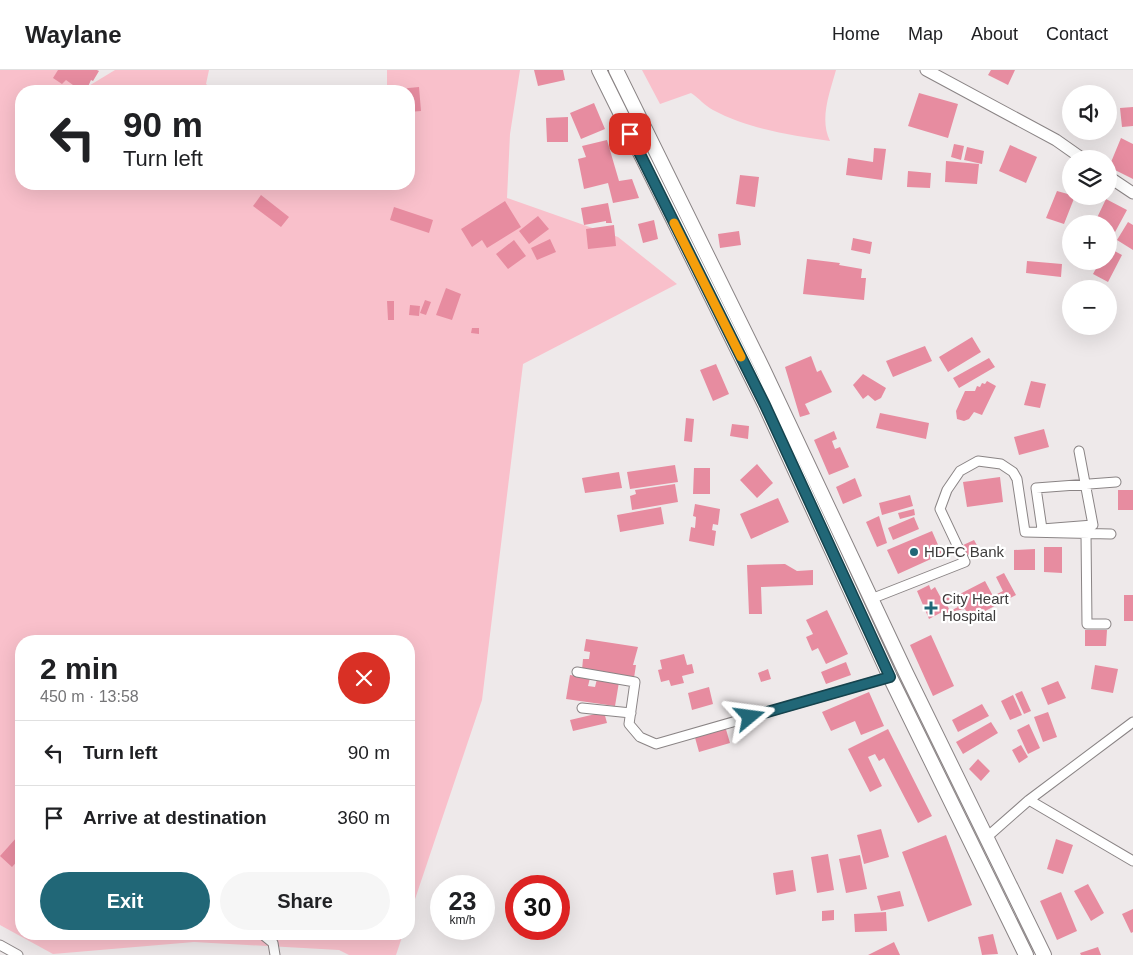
<!DOCTYPE html>
<html lang="en">
<head>
<meta charset="utf-8">
<style>
  :root { --surface:#fff; --page:#f6f6f6; --text:#202124; --muted:#757577; --line:#e0e0e0; --accent:#216777 }
  body { margin:0; font-family:Arial,sans-serif; background:var(--page); color:var(--text); height:100vh; display:flex; flex-direction:column; font-size:19px; white-space:nowrap }
  * { box-sizing:border-box; margin:0 }
  p { font-size:16px; color:var(--muted) }
  .icon { flex:none; width:28px; height:28px; fill:none; stroke:currentColor; stroke-width:2; stroke-linecap:round; stroke-linejoin:round }
  .map { position:relative; flex:1; overflow:hidden }
  .panel { position:absolute; left:15px; top:565px; width:400px; height:305px; display:flex; flex-direction:column; background:var(--surface); border-radius:20px; box-shadow:0 5px 20px #0002 }
  .panel>* { flex:none }
  .hud { position:absolute; left:15px; top:15px; width:400px; height:105px; border-radius:20px; box-shadow:0 5px 20px #0002; background:#fff; color:var(--text); overflow:hidden }
  .controls { position:absolute; left:1062px; top:15px; display:grid; gap:10px }
  .controls a { display:grid; place-items:center; width:55px; height:55px; border-radius:50%; background:var(--surface); box-shadow:0 5px 20px #0002; font-size:25px }
  .speed { position:absolute; left:430px; top:805px; display:flex; gap:10px; font-size:25px; font-weight:700; text-align:center }
  .speed>* { display:grid; place-content:center; width:65px; height:65px; border-radius:50%; background:var(--surface); box-shadow:0 5px 20px #0002; line-height:1 }
  .speed small { font-size:12px; font-weight:400 }
  .speed .limit { border:8px solid #d22; background:#fff; color:#111 }
  .pin { position:absolute; display:grid; place-items:center; width:42px; height:42px; color:#fff; margin:-21px; border-radius:10px; box-shadow:0 2px 8px #0006 }
  .me { position:absolute; width:55px; margin:-28px; rotate:74deg; stroke-linejoin:round; filter:drop-shadow(0 0 4px #0008) }
  .turn { display:flex; align-items:center; gap:18px; height:105px; padding:0 25px; font-size:22px }
  .turn .icon { width:65px; height:65px; stroke-width:2.5 }
  .turn b { display:block; font-size:35px; line-height:42px }
  .round { display:grid; place-items:center; flex:none; width:52px; height:52px; border-radius:26px; background:var(--page) }
  .overview { display:flex; align-items:center; justify-content:space-between; height:85px; padding:0 25px }
  h1 { font-size:30px; font-weight:600; line-height:38px }
  .cta { display:flex; gap:10px; margin-top:auto; padding:10px 25px }
  .cta a { flex:1; height:58px; border-radius:30px; background:var(--accent); color:#fff; font-size:20px; font-weight:600; line-height:58px; text-align:center }
  .cta a+a { background:var(--page); color:var(--text) }
  ul { padding:0; list-style:none }
  li { display:flex; align-items:center; gap:15px; height:65px; padding:0 25px; border-top:1px solid var(--line) }
  li div { flex:1 }
  li b { display:block; font-size:19px }
  li em { font-style:normal }
  header { display:flex; align-items:center; gap:30px; box-sizing:border-box; height:70px; padding:0 25px; background:var(--surface); border-bottom:1px solid var(--line) }
  header strong { font-size:24px }
  nav { display:flex; gap:28px; margin-inline-start:auto; font-size:18px }
  .map>svg:first-child { display:block }
</style>
</head>
<body>
<header>
<strong>Waylane</strong>
<nav><a>Home</a><a>Map</a><a>About</a><a>Contact</a></nav>
</header>
<div class="map">
<svg width="1133" height="885" viewBox="0 0 1133 885">
  <rect width="100%" height="100%" fill="#eee9ea"/>
  <path fill="#f9c0cb" d="M0 0H74L87 17 115 0H209L206 14 215 21H21V114H409V21H367L387 16V0H520L510 64 507 128 618 167 677 214 523 294 482 630 409 847V571H21V864H403L396 885H349L339 880 194 872 53 884 0 855Z
    M642 0H836C830 22 819 49 830 71 791 65 748 59 713 40 705 36 699 28 691 23L660 34Z"/>
  <path fill="#e78ca0" d="M58 0H97L99 1 93 11 91 10 86 21H72L70 20 73 15 66 10 62 14 53 8Z
    M534 0H563L565 10 538 16Z
    M991 0H1015L1008 15 988 5Z
    M419 17 421 41 409 42V21H398V19Z
    M919 23 958 34 948 68 908 56Z
    M594 33 605 59 581 69 570 43Z
    M1133 37V56L1122 57 1120 38Z
    M1071 44V57L1065 53Z
    M568 47V72H547L546 48Z
    M1121 68 1133 74V109L1109 97Z
    M607 70 619 111 632 109 639 128 613 133 608 113 584 119 578 89 586 87 582 76Z
    M954 74 964 76 961 90 951 87Z
    M1010 75 1037 87 1026 113 999 101Z
    M967 77 984 81 982 94 964 90Z
    M874 78 886 79 882 110 846 105 848 88 873 92Z
    M946 91 979 94 977 114 945 112Z
    M908 101 931 103 930 118 907 117Z
    M740 105 759 107 755 137 736 134Z
    M1057 121 1075 126 1064 154 1046 148Z
    M261 125 289 147 281 157 253 136Z
    M1106 129 1127 140 1114 164 1109 161V154H1094Z
    M505 131 521 157 487 178 482 170 472 177 461 159Z
    M608 133 612 153H606V151L584 155 581 138Z
    M394 137 433 150 429 163 390 150Z
    M538 146 549 159 529 174 519 161Z
    M654 150 658 169 643 173 638 154Z
    M1128 152 1133 155V180L1117 170Z
    M614 155 616 176 588 179 586 159Z
    M739 161 741 175 720 178 718 164Z
    M853 168 872 172 870 184 851 180Z
    M550 169 556 182 537 190 531 178Z
    M514 170 526 186 508 199 496 184Z
    M1109 178 1122 185 1108 212 1093 204 1100 191H1109Z
    M807 189 840 193 839 195 862 199 861 208H866L864 230 803 224Z
    M1027 191 1062 194 1061 207 1026 203Z
    M446 218 461 224 452 250 436 245Z
    M425 230 431 232 426 245 420 243Z
    M387 231H394V250H388Z
    M410 235 420 236 419 246 409 245Z
    M472 258H479V264L471 263Z
    M972 267 981 282 948 302 939 287Z
    M925 276 932 291 893 307 886 291Z
    M811 286 817 302 821 300 832 322 805 334 810 344 800 347 785 297Z
    M989 288 995 297 959 318 953 308Z
    M716 294 729 324 713 331 700 300Z
    M863 304 886 318 881 328 875 331 868 325 863 329 853 315Z
    M987 311 996 316 982 345 974 342 969 349 964 351 957 349 956 341 965 321H975L977 316 980 317 982 313 985 314Z
    M1031 311 1046 314 1040 338 1024 335Z
    M880 343 929 353 926 369 876 358Z
    M686 348 694 349 692 372 684 371Z
    M732 354 749 356 748 369 730 366Z
    M1044 359 1049 377 1019 385 1014 367Z
    M834 361 837 369 832 371 835 379 840 377 849 397 829 405 814 370Z
    M757 394 773 413 757 428 740 410Z
    M675 395 678 412 630 419 627 402Z
    M694 398H710V424H693Z
    M619 402 622 418 585 423 582 408Z
    M1000 407 1003 432 967 437 963 412Z
    M855 408 862 426 843 434 836 417Z
    M675 414 678 432 632 440 630 426 636 424 635 420Z
    M1118 420H1133V440H1118Z
    M910 425 913 436 882 445 879 433Z
    M778 428 789 452 751 469 740 444Z
    M695 434 720 439 718 455 713 454 712 460 716 461 714 476 689 471 691 457 695 458 696 447 693 446Z
    M661 437 664 454 620 462 617 445Z
    M914 439 915 445 900 449 898 443Z
    M879 446 887 473 877 477 866 452Z
    M914 447 919 459 893 470 888 458Z
    M932 461 942 484 898 504 887 480Z
    M974 470 979 479 966 486 961 476Z
    M1044 477H1062V503L1044 502Z
    M1035 479V500H1014V480Z
    M785 494 797 501 813 500V515L761 517 762 544H749L747 495Z
    M1004 503 1016 525 964 552 959 545 966 541 965 539 955 541 954 545 952 540 958 537 955 533 959 531 956 526 985 511 993 526 1003 521 996 507Z
    M929 515 931 520 935 517 941 528 950 523 954 529 946 533 951 543 945 546 942 542 929 549 917 521Z
    M1124 525H1133V551H1124Z
    M827 540 848 584 826 594 818 578 812 581 806 567 813 564 806 550Z
    M1085 560H1107L1106 576H1085Z
    M931 565 954 616 933 626 910 575Z
    M586 569 638 577 633 595H636L634 608 582 600 583 589H589L590 582 584 581Z
    M684 584 687 595 692 594 694 603 682 606 684 613 671 616 669 610 661 612 658 600 662 599 660 590Z
    M846 592 851 605 826 614 821 602Z
    M1095 595 1118 599 1113 623 1091 619Z
    M768 599 771 609 761 612 758 603Z
    M570 605 590 608 588 616 595 617 597 609 619 612 615 636 566 629Z
    M1058 611 1066 628 1048 635 1041 618Z
    M709 617 713 634 692 640 688 623Z
    M1022 621 1031 641 1024 644 1015 624Z
    M869 622 884 656 861 665 855 651 831 661 822 642Z
    M1013 625 1022 645 1010 650 1001 631Z
    M982 634 989 646 958 662 952 650Z
    M604 642 607 653 573 661 570 650Z
    M1048 642 1057 667 1043 672 1034 647Z
    M991 652 998 663 963 684 956 672Z
    M1029 654 1040 678 1028 684 1017 660Z
    M725 656 730 673 699 682 694 664Z
    M888 659 932 746 918 753 884 688 879 691 875 684 868 687 882 716 870 722 848 679Z
    M1021 675 1028 687 1019 693 1012 680Z
    M978 689 990 701 981 711 969 699Z
    M881 759 889 787 864 794 857 765Z
    M946 765 972 835 928 852 902 782Z
    M17 767 21 770V787L12 797 0 786Z
    M1056 769 1073 775 1063 804 1047 799Z
    M828 784 834 820 817 823 811 787Z
    M860 785 867 819 846 823 839 789Z
    M793 800 796 821 776 825 773 803Z
    M1088 814 1104 843 1091 851 1074 821Z
    M900 821 904 836 881 841 877 826Z
    M1061 822 1077 861 1057 870 1040 831Z
    M1133 839V862L1131 863 1122 844Z
    M834 840V850L822 851V841Z
    M886 842 887 861 855 862 854 844Z
    M993 864 998 884 982 885 978 867Z
    M894 872 900 885H868Z
    M1098 877 1101 885H1081L1080 883Z"/>
  <g fill="none" stroke-linecap="round" stroke-linejoin="round">
    <g stroke="#8a8485" stroke-width="11">
      <path id="minor" d="M1079 381 1093 455 1042 459 1036 418 1116 412
        M1086 464 1087 554H1106
        M871 529 965 492 940 439 947 420 960 401 978 391 1001 394 1013 402 1017 409 1025 462 1111 464
        M577 602 635 612 629 654 640 667 656 674 890 607
        M582 638 631 643
        M1029 730 1133 791
        M987 767 1029 730 1133 652
        M262 864 273 873 275 885
        M0 875 18 885"/>
    </g>
    <g stroke="#8a8485" stroke-width="13">
      <path id="tertiary" d="M926 0 1056 70 1083 89
        M1109 107 1133 123"/>
    </g>
    <g stroke="#8a8485" stroke-width="16">
      <path id="primary" d="M599 0 765 335 890 607 1026 885
        M616 0 763 299 906 603 1044 885"/>
    </g>
    <use href="#minor" stroke="#fff" stroke-width="9"/>
    <use href="#tertiary" stroke="#fff" stroke-width="11"/>
    <use href="#primary" stroke="#fff" stroke-width="14"/>
  </g>
  <g fill="none" stroke-linecap="round" stroke-linejoin="round">
    <g stroke="#15434d" stroke-width="12">
      <path id="route" d="M630 64 765 335 890 607 750 647"/>
    </g>
    <use href="#route" stroke="#216777" stroke-width="9"/>
    <path stroke="#f59e0b" stroke-width="9" d="M674 153 741 287"/>
  </g>
  <g fill="#216777" stroke="#fff" stroke-width="2">
    <circle cx="914" cy="482" r="5"/>
    <path d="M928.5 530.5h5v5h5v5h-5v5h-5v-5h-5v-5h5z"/>
  </g>
  <g text-anchor="middle" stroke-width="4.5" stroke-linejoin="round" paint-order="stroke">
    <g font-size="15" fill="#3e3c3c" stroke="#fff" text-anchor="start">
      <text x="924" y="487">HDFC Bank</text>
      <text x="942" y="534">City Heart<tspan x="942" dy="17">Hospital</tspan></text>
    </g>
  </g>
</svg>
<div class="controls">
<a><svg class="icon" aria-label="sound" viewBox="0 0 24 24"><path d="M4 9h4l5-4v14l-5-4H4zM17 9q2 3 0 6"/></svg></a>
<a><svg class="icon" aria-label="layers" viewBox="0 0 24 24"><path d="M12 4l9 5-9 5-9-5zM3 14l9 5 9-5"/></svg></a>
<a>+</a>
<a>−</a>
</div>
<div class="speed"><div>23<small>km/h</small></div><div class="limit">30</div></div>
<div class="pin" style="left:630px;top:64px;background:#d93025"><svg class="icon" aria-label="arrive" viewBox="0 0 24 24"><path d="M6 21V4h12l-3 4 3 4H6"/></svg></div>
<svg class="me" style="left:750px;top:647px" viewBox="-20 -20 40 40"><path d="M0-17L14 15 0 8-14 15z" fill="#216777" stroke="#fff" stroke-width="4"/></svg>
<div class="hud">
<div class="turn"><svg class="icon" aria-label="left" viewBox="0 0 24 24"><path d="M17 20v-9H6M10 6l-5 5 5 5"/></svg><div><b>90 m</b>Turn left</div></div>
</div>
<section class="panel">
<div class="overview"><div><h1>2 min</h1><p>450 m · 13:58</p></div><a class="round" style="background:#d93025;color:#fff"><svg class="icon" aria-label="close" viewBox="0 0 24 24"><path d="M6 6l12 12M18 6L6 18"/></svg></a></div>
<ul>
<li><svg class="icon" aria-label="left" viewBox="0 0 24 24"><path d="M17 20v-9H6M10 6l-5 5 5 5"/></svg><div><b>Turn left</b></div><em>90 m</em></li>
<li><svg class="icon" aria-label="arrive" viewBox="0 0 24 24"><path d="M6 21V4h12l-3 4 3 4H6"/></svg><div><b>Arrive at destination</b></div><em>360 m</em></li>
</ul>
<div class="cta"><a>Exit</a><a>Share</a></div>
</section>
</div>
</body>
</html>
